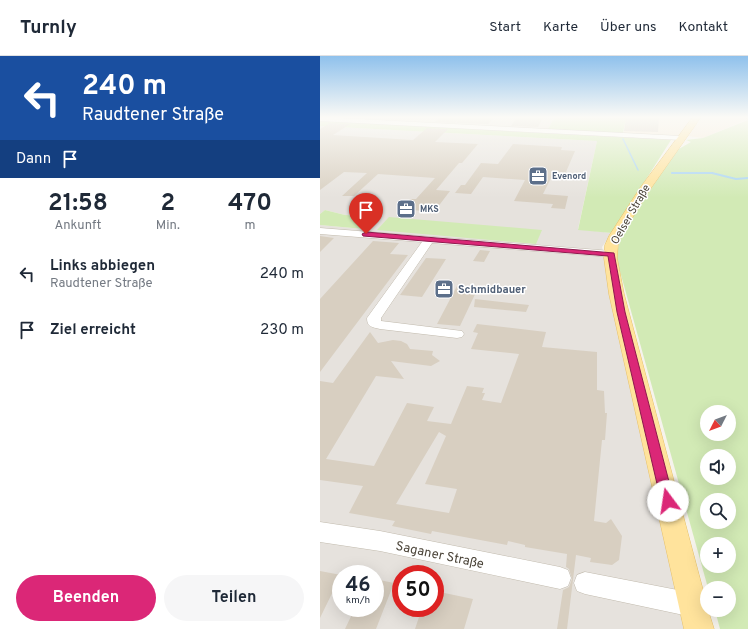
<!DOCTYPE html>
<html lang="de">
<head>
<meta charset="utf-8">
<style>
  :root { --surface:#fff; --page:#f6f6f7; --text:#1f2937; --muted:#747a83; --line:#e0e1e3; --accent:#db2777 }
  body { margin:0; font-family:Overpass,sans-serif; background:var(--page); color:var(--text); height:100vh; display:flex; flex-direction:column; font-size:15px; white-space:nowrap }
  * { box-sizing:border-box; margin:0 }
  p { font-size:13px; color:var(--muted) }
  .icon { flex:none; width:22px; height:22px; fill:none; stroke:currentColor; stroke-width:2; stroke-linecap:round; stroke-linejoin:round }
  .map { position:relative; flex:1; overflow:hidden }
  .side { display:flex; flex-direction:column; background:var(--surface); width:320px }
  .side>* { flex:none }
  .guide { background:#1a4fa0; color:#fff; overflow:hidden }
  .needle { width:26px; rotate:228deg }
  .tools { position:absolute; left:380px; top:349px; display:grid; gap:8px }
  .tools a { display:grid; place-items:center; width:36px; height:36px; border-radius:50%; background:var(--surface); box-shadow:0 4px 16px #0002; font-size:20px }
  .speed { position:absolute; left:12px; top:509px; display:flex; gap:8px; font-size:20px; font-weight:700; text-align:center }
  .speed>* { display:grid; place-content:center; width:52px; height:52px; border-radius:50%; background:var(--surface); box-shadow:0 4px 16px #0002; line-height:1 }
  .speed small { font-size:10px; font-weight:400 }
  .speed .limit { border:6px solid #d22; background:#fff; color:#111 }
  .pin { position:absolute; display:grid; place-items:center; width:34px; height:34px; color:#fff; margin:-41px -17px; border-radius:50% 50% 50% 0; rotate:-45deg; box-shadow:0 0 4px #0007 }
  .pin .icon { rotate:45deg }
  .me { position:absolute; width:44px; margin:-22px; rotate:346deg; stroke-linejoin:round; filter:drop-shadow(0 0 3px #0008) }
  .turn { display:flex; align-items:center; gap:14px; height:84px; padding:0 16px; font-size:18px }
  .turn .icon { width:52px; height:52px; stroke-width:2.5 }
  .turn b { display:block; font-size:28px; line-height:34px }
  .then { display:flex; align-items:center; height:38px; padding:0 16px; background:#0003; gap:8px; font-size:15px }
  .eta { display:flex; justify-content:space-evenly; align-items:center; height:68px; text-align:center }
  .eta b { font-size:24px; font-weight:700; line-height:28px }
  .cta { display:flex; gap:8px; margin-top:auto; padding:8px 16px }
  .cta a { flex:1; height:46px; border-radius:24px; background:var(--accent); color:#fff; font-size:16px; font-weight:700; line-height:46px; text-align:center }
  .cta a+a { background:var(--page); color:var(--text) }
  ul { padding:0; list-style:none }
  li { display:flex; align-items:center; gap:12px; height:56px; padding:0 16px }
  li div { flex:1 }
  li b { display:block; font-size:15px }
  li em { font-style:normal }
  header { display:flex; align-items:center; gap:24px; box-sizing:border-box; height:56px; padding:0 20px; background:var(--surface); border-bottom:1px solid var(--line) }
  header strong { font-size:19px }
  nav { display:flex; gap:22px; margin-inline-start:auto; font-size:14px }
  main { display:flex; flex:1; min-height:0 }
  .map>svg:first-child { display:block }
</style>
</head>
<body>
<header>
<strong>Turnly</strong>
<nav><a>Start</a><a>Karte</a><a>Über uns</a><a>Kontakt</a></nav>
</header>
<main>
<section class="side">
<div class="guide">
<div class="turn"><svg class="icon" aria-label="left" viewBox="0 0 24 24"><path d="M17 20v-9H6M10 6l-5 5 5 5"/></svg><div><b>240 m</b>Raudtener Straße</div></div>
<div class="then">Dann<svg class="icon" aria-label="arrive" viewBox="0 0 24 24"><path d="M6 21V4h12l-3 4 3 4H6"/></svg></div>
</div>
<div class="eta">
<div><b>21:58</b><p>Ankunft</p></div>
<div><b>2</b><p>Min.</p></div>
<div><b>470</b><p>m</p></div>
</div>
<ul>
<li><svg class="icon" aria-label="left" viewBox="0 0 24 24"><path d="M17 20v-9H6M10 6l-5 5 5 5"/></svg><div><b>Links abbiegen</b><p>Raudtener Straße</p></div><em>240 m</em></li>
<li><svg class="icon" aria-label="arrive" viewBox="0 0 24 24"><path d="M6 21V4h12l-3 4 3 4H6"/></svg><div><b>Ziel erreicht</b></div><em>230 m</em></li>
</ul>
<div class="cta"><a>Beenden</a><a>Teilen</a></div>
</section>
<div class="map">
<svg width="428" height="573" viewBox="0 0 428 573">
  <rect width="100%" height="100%" fill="#f6f3ec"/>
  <path fill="#eae5da" d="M0 61H235L226 77 0 65Z"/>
  <path fill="#f7ead8" d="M306 61H423L428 63 383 82 368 80 364 85 303 81Z"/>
  <path fill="#e6e2dd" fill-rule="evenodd" d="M0 70 277 85 258 173 292 177 282 191 387 573H0V169L44 173 25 159 5 154 0 158ZM21 518H55V552H21ZM81 518H115V552H81Z"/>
  <path fill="#d2eab5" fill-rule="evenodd" d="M235 61H306L303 77 228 73Z
    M423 61H428V573H400L395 554H409V532H388L296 201 302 176 357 94 371 86 366 84 383 82 428 64ZM387 356H409V378H387ZM387 400H409V422H387ZM387 444H409V466H387ZM387 488H409V510H387Z
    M0 65 351 84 292 177 258 174 277 85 0 70Z
    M5 154 25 159 56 161 44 173 0 169V158Z
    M69 161 222 174 216 188 57 174Z"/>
  <path fill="#e5e3e0" d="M24 72 95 76 91 80 19 75Z"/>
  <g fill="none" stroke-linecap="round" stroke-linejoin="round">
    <path stroke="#a9d4f2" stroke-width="1.5" d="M303 83 318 114
      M352 117H393"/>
    <path stroke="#a9d4f2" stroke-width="2" d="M352 117H392L416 123 428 122"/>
  </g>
  <path fill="#d8cfc1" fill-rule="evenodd" d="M120 61H173L174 62 168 68 137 67V65L135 67 115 66Z
    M197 61H223L218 71 191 70Z
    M306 61H339L338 76 304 75Z
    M10 67 30 68 13 79 93 84 107 72 128 73 115 86 158 88 142 107H139L116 134 130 135 114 156 93 154 90 157 78 156 90 143H96L115 122 58 118 34 140H22L47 117 24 116 0 134V73Z
    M193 88 242 91 241 94 255 95 246 116H234L223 138 248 140 245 153 231 152 233 148 194 145 205 124 163 121 151 138 135 137 141 129H145L161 107 178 108Z
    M0 180 14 182 0 196Z
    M53 185 79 187 70 198 88 199 0 316V243Z
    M160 194 170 195 164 206 153 205Z
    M106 202 126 203 102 241 80 239Z
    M137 230 158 232 140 270 117 268Z
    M155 243 209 249 206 256 154 251Z
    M157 268 226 276 222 291 277 296V334L284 335 285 357H287L285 384H282L274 465 286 467 291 463 302 480 299 504 292 509 270 506 271 502 256 499 247 573H237L243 534 249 531 252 523 249 513 246 511 247 498 205 491V489L188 485 187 489 112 475 111 478 72 470 75 465 29 457 43 430 0 424V325L13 327 50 276 58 287 73 284 81 285 87 288 90 293 113 295 112 299 120 305 111 310 71 305 84 323 56 320 6 403 54 410 87 347 114 351 107 365 131 368 147 330 164 332 162 337H165L162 344 181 347 199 298 151 293 158 277 153 276ZM119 376 126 380 105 428 137 433 129 457 76 448Z
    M0 515 21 519 0 562Z
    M55 523 74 527 56 573H25L35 552H55Z
    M115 535 153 543 144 573H95L102 552H115Z"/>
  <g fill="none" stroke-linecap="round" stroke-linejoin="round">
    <g stroke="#c2bbae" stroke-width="1">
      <path id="minor" d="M0 61 361 80 364 82 361 84 0 65Z
        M0 172 291 195 296 198 291 201 112 187 61 262V265L142 275 144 278 142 281 137 282 60 273C52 271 47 271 47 262L102 186 0 178Z
        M0 466 60 475 240 511 248 514 251 522 248 530 240 533 60 495 0 486Z
        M265 516 373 537 381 541 385 549 381 557 373 561 265 538 257 535 254 527 257 519Z"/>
    </g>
    <g stroke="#e6c16a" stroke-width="1">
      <path id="major" d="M373 61H381L329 135 301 180 298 189 297 202 304 238 387 549V554H388L394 573H364L289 238 284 202 285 189 289 180 320 132Z"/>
    </g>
    <use href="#minor" fill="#fff" fill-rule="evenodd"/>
    <use href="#major" fill="#ffe39c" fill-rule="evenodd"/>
  </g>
  <linearGradient id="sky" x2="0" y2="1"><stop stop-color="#8fc1ec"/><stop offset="0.43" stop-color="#fbfaf6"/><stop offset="1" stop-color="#fbfaf6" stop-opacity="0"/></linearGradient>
  <rect width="428" height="142" fill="url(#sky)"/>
  <path fill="#db2777" stroke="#8e194d" d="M46 176 294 197 305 256 354 445 352 449 348 451 343 449 341 445 297 256 288 200 43 180 42 178Z"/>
  <defs>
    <g id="office-square" transform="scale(1)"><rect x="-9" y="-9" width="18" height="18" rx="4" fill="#5c6f8a" stroke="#fff"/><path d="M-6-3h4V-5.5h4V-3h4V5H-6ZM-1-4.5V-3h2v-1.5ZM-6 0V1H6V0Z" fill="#fff"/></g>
  </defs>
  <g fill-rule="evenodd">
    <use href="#office-square" x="218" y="120"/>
    <use href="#office-square" x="86" y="153"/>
    <use href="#office-square" x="124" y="233"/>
  </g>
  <g text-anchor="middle" stroke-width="3" stroke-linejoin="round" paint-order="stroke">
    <g font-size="9" font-weight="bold" fill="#4e5e75" stroke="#fff" text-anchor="start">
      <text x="232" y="123">Evenord</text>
      <text x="100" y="156">MKS</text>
    </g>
    <g font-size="11" fill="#4b4439" stroke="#fff">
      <text transform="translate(310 158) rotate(-60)" y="4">Oelser Straße</text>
    </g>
    <g font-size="11" font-weight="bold" fill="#4e5e75" stroke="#fff" text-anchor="start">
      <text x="138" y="237">Schmidbauer</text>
    </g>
    <g font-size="13" fill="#4b4439" stroke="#fff">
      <text transform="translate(120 498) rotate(12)" y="5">Saganer Straße</text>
    </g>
  </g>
</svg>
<div class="tools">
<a><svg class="needle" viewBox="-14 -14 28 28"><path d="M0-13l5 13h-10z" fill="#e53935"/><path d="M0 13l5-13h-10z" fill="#747a83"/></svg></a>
<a><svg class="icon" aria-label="sound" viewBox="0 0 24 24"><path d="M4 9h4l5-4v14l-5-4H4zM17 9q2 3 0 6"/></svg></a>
<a><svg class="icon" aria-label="search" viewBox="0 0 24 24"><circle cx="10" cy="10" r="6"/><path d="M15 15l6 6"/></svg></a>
<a>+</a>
<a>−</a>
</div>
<div class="speed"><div>46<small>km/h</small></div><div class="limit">50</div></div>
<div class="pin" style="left:46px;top:178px;background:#d93025"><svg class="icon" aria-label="arrive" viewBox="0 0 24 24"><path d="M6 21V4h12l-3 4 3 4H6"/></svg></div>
<svg class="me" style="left:348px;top:445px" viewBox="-20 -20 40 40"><circle r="19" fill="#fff"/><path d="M0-13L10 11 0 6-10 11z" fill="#db2777"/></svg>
</div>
</main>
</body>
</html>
